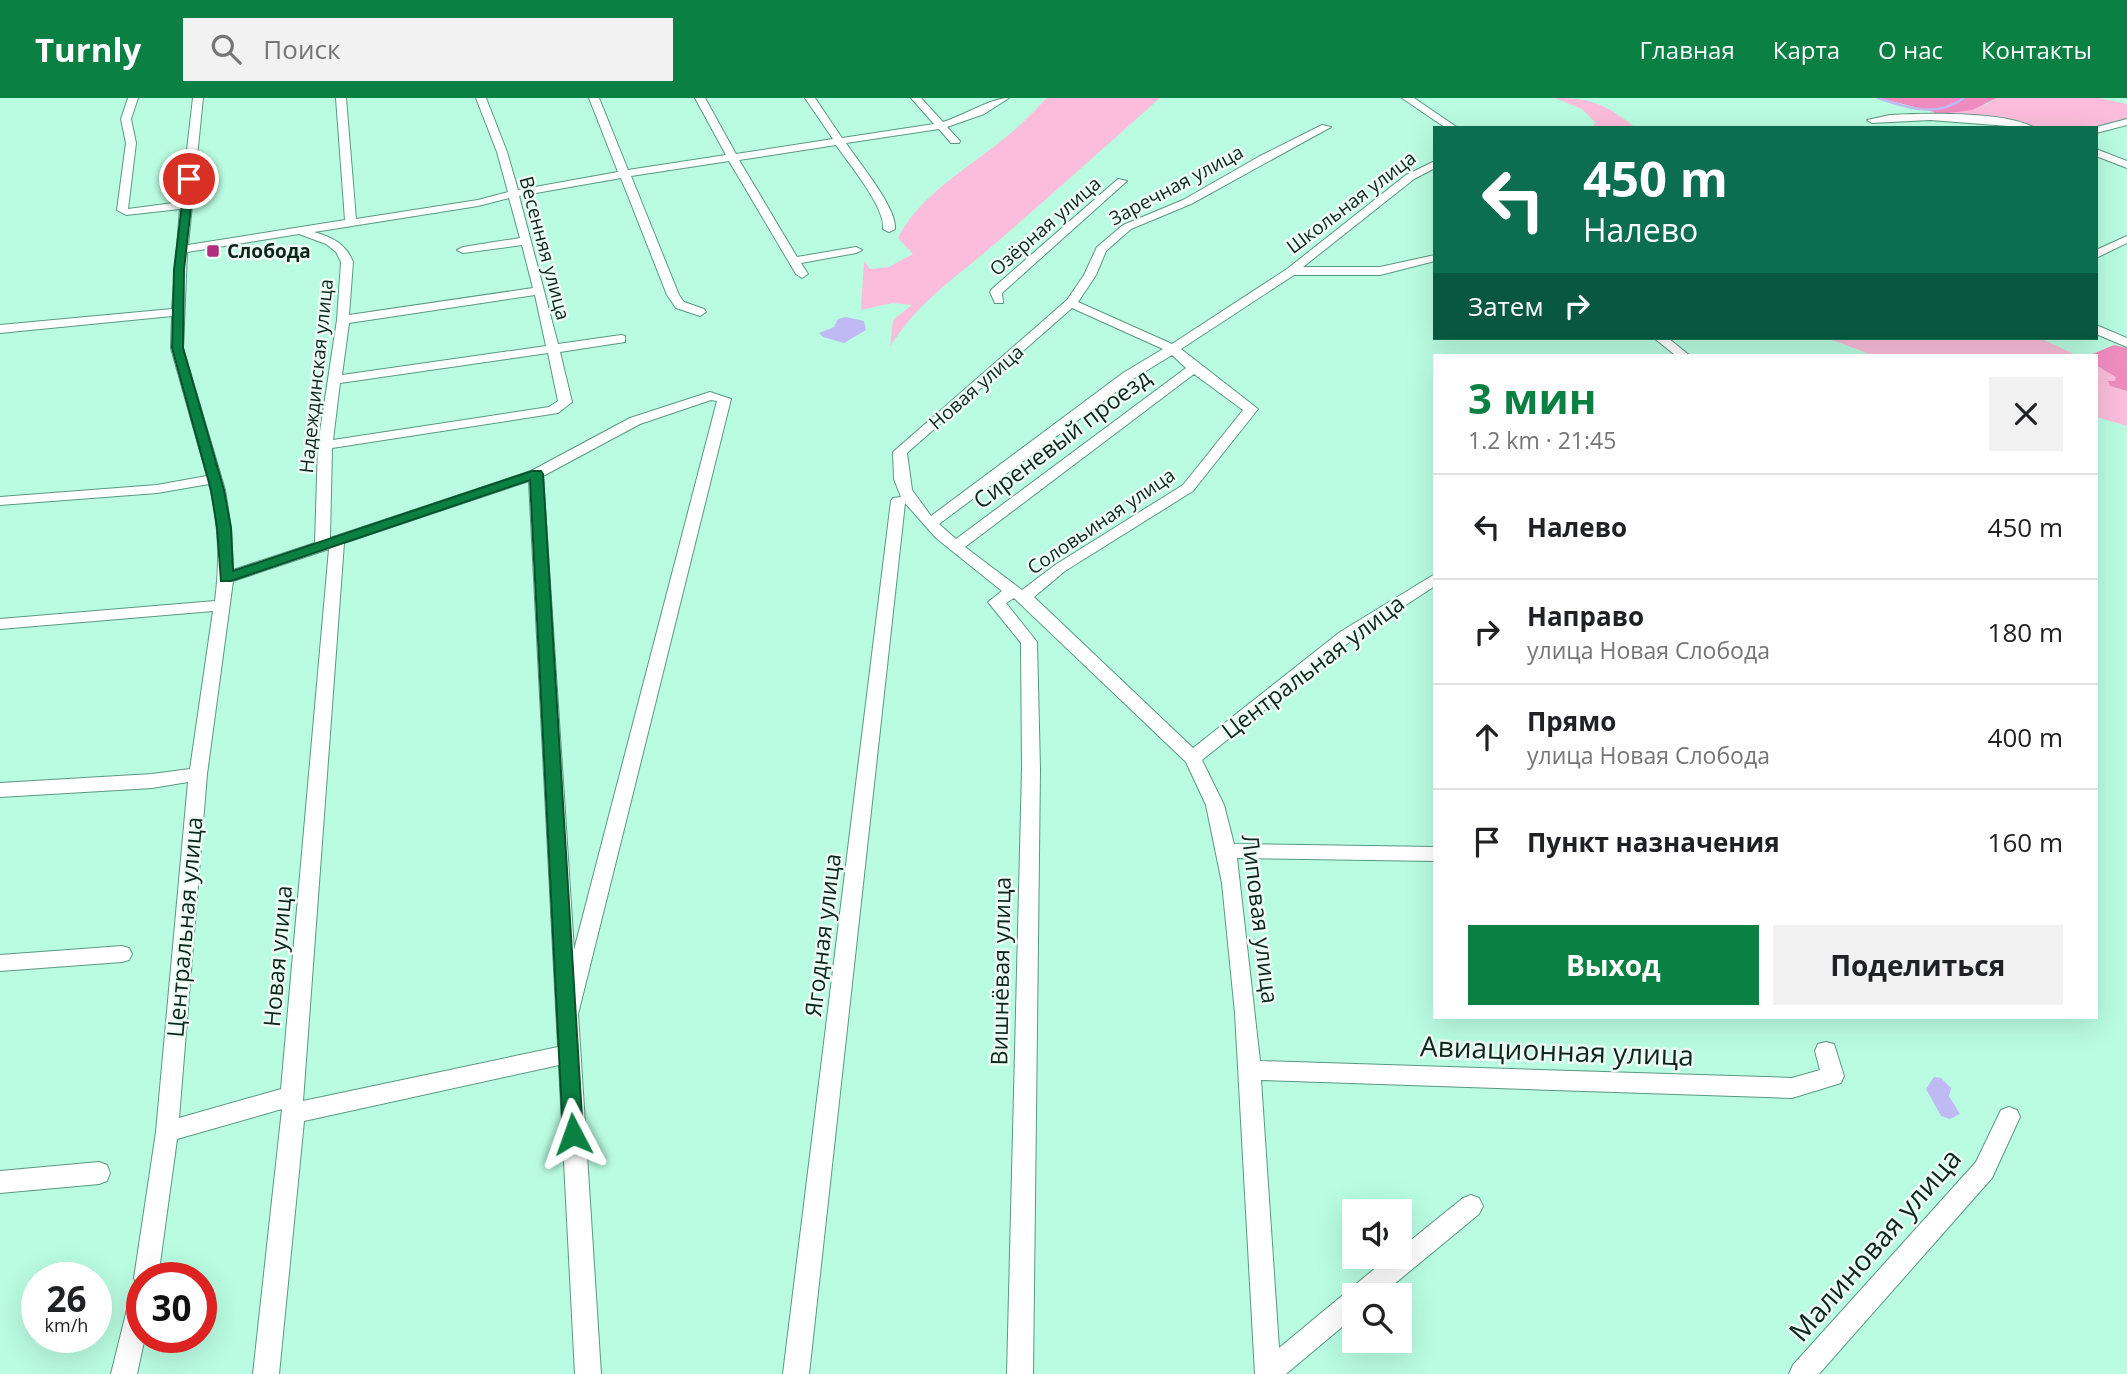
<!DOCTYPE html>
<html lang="ru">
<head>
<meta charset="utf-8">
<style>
  :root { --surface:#fff; --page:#f2f2f2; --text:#202124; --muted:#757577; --line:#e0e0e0; --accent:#0b8043 }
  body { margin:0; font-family:"Open Sans",sans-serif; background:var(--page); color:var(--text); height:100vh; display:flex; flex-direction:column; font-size:26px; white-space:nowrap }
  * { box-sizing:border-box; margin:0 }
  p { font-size:23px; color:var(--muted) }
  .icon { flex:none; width:38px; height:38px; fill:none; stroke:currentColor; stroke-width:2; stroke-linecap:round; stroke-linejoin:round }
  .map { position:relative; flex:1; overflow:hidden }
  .sheet { position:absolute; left:1433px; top:256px; width:665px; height:665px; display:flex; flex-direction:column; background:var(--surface); border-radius:0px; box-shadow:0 7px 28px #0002 }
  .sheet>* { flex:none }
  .top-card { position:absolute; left:1433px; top:28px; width:665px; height:214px; border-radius:0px; box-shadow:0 7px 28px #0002; background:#0b6e4f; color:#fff; overflow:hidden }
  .controls { position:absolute; left:1342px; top:1101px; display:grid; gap:14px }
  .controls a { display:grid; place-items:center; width:70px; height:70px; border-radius:0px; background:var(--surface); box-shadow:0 7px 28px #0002; font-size:35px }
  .speed { position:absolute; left:21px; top:1164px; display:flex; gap:14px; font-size:35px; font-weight:700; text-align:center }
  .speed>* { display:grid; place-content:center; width:91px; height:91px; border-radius:50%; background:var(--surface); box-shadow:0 7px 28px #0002; line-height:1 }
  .speed small { font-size:18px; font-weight:400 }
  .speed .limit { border:10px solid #d22; background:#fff; color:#111 }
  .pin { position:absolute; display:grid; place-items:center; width:60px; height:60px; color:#fff; margin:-30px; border:4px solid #fff; border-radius:50%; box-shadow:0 2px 7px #0007 }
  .me { position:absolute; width:77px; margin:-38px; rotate:356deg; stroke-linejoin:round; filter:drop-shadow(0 0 5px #0008) }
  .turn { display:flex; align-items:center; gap:24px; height:147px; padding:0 35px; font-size:32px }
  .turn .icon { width:91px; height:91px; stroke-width:2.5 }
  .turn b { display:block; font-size:49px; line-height:60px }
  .then { display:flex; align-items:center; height:66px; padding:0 35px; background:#0003; gap:14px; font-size:26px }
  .round { display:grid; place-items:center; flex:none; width:74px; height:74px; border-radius:0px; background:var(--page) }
  .head { display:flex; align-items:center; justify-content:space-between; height:119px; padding:0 35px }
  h1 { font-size:42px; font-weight:700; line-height:52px; color:var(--accent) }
  .primary-button { display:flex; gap:14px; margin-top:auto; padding:14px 35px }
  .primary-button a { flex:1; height:80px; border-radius:0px; background:var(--accent); color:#fff; font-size:28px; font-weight:700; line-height:80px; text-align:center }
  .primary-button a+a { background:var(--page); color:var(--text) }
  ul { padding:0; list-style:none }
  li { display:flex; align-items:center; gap:21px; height:105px; padding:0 35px; border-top:2px solid var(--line) }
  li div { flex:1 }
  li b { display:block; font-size:26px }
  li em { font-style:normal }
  header { display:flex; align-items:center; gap:42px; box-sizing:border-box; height:98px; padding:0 35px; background:var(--accent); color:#fff }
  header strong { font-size:33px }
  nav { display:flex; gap:38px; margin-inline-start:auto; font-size:24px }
  .search { width:490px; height:63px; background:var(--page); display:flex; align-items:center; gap:18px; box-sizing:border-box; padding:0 24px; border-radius:0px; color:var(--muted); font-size:26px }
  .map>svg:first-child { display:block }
</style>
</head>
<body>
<header>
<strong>Turnly</strong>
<div class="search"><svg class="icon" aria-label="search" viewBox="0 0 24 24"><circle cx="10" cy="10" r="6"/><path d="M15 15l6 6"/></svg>Поиск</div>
<nav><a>Главная</a><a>Карта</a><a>О нас</a><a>Контакты</a></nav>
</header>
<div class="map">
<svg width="2127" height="1276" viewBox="0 0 2127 1276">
  <rect width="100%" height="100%" fill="#b9fce2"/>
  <path fill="#fbbddb" d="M1047 0H1160C1106 48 1051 97 996 145 957 179 918 203 890 249L893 222 912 207 892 205 861 212 864 163 870 171 889 169 913 156 898 140C921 94 974 67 1012 34 1024 24 1036 11 1047 0Z
    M1555 0C1594 0 1606 7 1636 30H1593L1595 24 1582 11Z
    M1997 0H2099L2127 6V22C2063 39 1999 24 1934 17L1987 6Z
    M1827 240H2029L2044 242 2076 257H1872Z
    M2096 268 2116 278V283L2110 288 2127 293V328L2097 319Z"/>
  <path fill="#ef8cbf" d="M1879 0H1997L1972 12 1934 17V14Z
    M2114 247 2127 250V293L2110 288 2108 283H2115L2116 279 2097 268 2096 257H2090Z"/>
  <path fill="#bfbaf4" d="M846 219 864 223 866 232 844 245 823 239 819 235 834 229 838 221Z
    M1934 979 1941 980 1951 990 1949 998 1960 1016 1950 1021 1941 1018 1926 991Z"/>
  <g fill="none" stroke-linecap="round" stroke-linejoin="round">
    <path stroke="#bfbaf4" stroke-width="2.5" d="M1878 0C1907 10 1937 20 1964 0"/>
    <g stroke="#599981" stroke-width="2">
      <path id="minor" d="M128 0H138L131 21 136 45 128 111 181 104 193 0H203L188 147 345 122 336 0H346L356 121 478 102 508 94 497 54 476 0H486L507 54 518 92 618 74 589 0H599L628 72 726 57 695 0H705L736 56 833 41 805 0H815L842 40 934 26 911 0H921L943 24C963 18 991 0 1009 0L984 16 947 29 960 43 959 45H951L939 31 846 45C858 64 897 109 895 131L889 134 883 131C886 110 849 66 836 47L739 62 797 159 856 149 862 152 856 155 801 165 808 176 802 180 796 176 729 63 631 78 679 197 684 204 704 211 706 214 700 218 676 210 667 197 621 80 519 98 558 246 621 237 625 238V244L560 254 572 304 558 315 332 350 330 440 531 373 630 320 710 294 731 301 578 916 601 1276H575L559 967 304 1023 279 1276H253L282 1011 177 1041 158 1180H142V1239H145L137 1276H111L130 1199 133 1190 138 1189 134 1180 156 1034 188 684 152 690 0 699V685L152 676 190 671 213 513 0 531V521L215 503C220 465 219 423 209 386L157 395 0 407V399L157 387 207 378 171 250 172 218 0 235V227L172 211 180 111 126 117 117 112 126 45 121 21ZM509 100 520 140 463 149 457 152 463 155 522 147 533 190 349 217 353 164C346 146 332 139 314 134L478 108ZM299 136 326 146 336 154 341 164 337 222 318 347 315 445 233 472 231 430 225 392 183 250 187 154ZM535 197 546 248 342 277 349 225ZM548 255 558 303 549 309 333 342 340 285ZM711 302 717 303 574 852 543 378 640 326ZM529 383 558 949 303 1003 344 445ZM329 451 281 991 179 1020 207 676 233 483Z
        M1402 0H1414L1458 30H1446Z
        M1890 17C1924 15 2007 13 2035 30L1930 22 1872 25 1867 22Z
        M2127 21V27L2100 34 2096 35V30H2093Z
        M1322 27 1331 29 1191 106 1131 131 1106 153 1096 177 1078 204 1172 246 1287 171 1406 77 1435 63V70L1414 81 1303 169H1380L1435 157V163L1380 177H1294L1181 251 1258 311 1193 393 1065 473 1034 499 1193 650 1340 534 1435 476V488L1352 542 1202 662 1224 707 1234 746 1435 749V763L1237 760 1260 963 1792 980 1820 972 1815 953 1818 946 1826 944 1834 946 1844 978 1841 985 1792 1000 1261 982 1279 1250 1390 1158H1400V1151L1463 1100 1471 1097 1479 1100 1483 1108 1479 1116 1381 1197H1354V1219L1286 1276H1255L1235 915 1222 785 1206 707 1186 664 1014 500 1006 505 1037 544 1040 671 1033 1276H1007L1022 671 1021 545 988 504 1002 493 936 440 905 405 809 1276H783L891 403 893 400 901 399 894 381 893 354 1067 202 1084 177 1097 149 1123 127 1183 102 1260 58ZM1072 210 1163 251 1123 275 931 418 912 392 907 355ZM1172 257 1186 270 956 441 939 426 1133 281ZM1194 276 1243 312 1183 387 1055 467 1022 492 965 449Z
        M2096 51 2127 63V70L2096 58Z
        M1118 81 1127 83 1002 195 1003 205H995L990 194 992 191Z
        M2127 138V145L2096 160V152Z
        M2096 227 2127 240V249L2096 236Z
        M1654 240H1668L1689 257H1675Z
        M122 848 129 850 132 856 129 862 122 864 0 873V857Z
        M2009 1009 2017 1012 2020 1019 1992 1080 1819 1276H1789L1793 1267 1976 1064 2001 1012Z
        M99 1064 107 1067 110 1075 107 1083 99 1086 0 1095V1073Z"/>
    </g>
    <use href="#minor" fill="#fff" fill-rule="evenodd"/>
  </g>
  <path fill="#0b8043" stroke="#07532c" stroke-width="2" d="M189 78 194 81 184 172 183 250 224 392 231 430 233 473 532 373H541L543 376 583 1036 580 1042 573 1045 566 1042 563 1036 530 382 231 483H221L217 430 211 392 172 250 174 172 185 81Z"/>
  <rect fill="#af2f7b" stroke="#effcf6" stroke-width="2.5" x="206" y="146" width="14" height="14" rx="3.5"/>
  <g text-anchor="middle" stroke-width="5" stroke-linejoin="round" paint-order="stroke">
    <g font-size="19" fill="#0b261d" stroke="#effcf6">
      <text transform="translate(1176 87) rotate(-28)" y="7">Заречная улица</text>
      <text transform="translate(1351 104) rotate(-37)" y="7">Школьная улица</text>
      <text transform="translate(1045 128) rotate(-41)" y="7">Озёрная улица</text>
      <text transform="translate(545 150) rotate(75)" y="7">Весенняя улица</text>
      <text transform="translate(316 278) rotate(-84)" y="7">Надеждинская улица</text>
      <text transform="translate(976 289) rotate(-41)" y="7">Новая улица</text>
      <text transform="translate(1101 423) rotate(-34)" y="7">Соловьиная улица</text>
    </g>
    <g font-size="19" font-weight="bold" fill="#0b261d" stroke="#effcf6" text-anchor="start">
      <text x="227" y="160">Слобода</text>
    </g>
    <g font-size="23" fill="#0b261d" stroke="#effcf6">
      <text transform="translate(1062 341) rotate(-37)" y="8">Сиреневый проезд</text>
      <text transform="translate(1313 569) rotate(-37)" y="8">Центральная улица</text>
      <text transform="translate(1260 821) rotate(83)" y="8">Липовая улица</text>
      <text transform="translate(185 829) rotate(-85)" y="8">Центральная улица</text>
      <text transform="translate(823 837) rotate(-83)" y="8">Ягодная улица</text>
      <text transform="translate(278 858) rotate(-85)" y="8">Новая улица</text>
      <text transform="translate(1001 873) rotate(-89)" y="8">Вишнёвая улица</text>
    </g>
    <g font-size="28" fill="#0b261d" stroke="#effcf6">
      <text transform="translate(1557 953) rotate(2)" y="10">Авиационная улица</text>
      <text transform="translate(1875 1147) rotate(-49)" y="10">Малиновая улица</text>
    </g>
  </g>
</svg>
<div class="controls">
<a><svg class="icon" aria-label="sound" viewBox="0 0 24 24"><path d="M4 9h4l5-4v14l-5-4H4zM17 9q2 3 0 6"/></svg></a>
<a><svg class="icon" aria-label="search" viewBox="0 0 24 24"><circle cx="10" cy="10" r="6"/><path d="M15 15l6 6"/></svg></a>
</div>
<div class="speed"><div>26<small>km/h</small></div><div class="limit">30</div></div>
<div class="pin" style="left:189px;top:81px;background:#d93025"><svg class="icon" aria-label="arrive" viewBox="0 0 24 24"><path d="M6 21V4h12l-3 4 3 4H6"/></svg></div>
<svg class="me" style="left:573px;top:1036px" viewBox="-20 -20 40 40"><path d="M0-17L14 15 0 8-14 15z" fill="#0b8043" stroke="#fff" stroke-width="4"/></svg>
<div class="top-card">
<div class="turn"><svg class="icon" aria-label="left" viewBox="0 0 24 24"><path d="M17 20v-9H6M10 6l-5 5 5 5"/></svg><div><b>450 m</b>Налево</div></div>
<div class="then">Затем<svg class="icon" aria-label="right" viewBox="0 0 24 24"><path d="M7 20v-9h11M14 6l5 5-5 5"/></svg></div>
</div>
<section class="sheet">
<div class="head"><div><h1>3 мин</h1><p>1.2 km · 21:45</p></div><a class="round"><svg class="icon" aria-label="close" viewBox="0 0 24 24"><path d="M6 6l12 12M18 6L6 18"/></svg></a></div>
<ul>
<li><svg class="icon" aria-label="left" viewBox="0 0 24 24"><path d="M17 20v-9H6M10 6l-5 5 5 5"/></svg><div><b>Налево</b></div><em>450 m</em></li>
<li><svg class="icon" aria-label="right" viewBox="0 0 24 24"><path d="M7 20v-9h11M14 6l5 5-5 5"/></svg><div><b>Направо</b><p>улица Новая Слобода</p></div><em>180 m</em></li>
<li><svg class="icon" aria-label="ahead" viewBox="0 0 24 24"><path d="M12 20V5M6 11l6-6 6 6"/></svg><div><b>Прямо</b><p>улица Новая Слобода</p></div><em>400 m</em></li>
<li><svg class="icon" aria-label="arrive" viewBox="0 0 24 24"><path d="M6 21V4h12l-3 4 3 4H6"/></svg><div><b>Пункт назначения</b></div><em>160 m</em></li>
</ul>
<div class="primary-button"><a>Выход</a><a>Поделиться</a></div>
</section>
</div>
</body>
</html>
